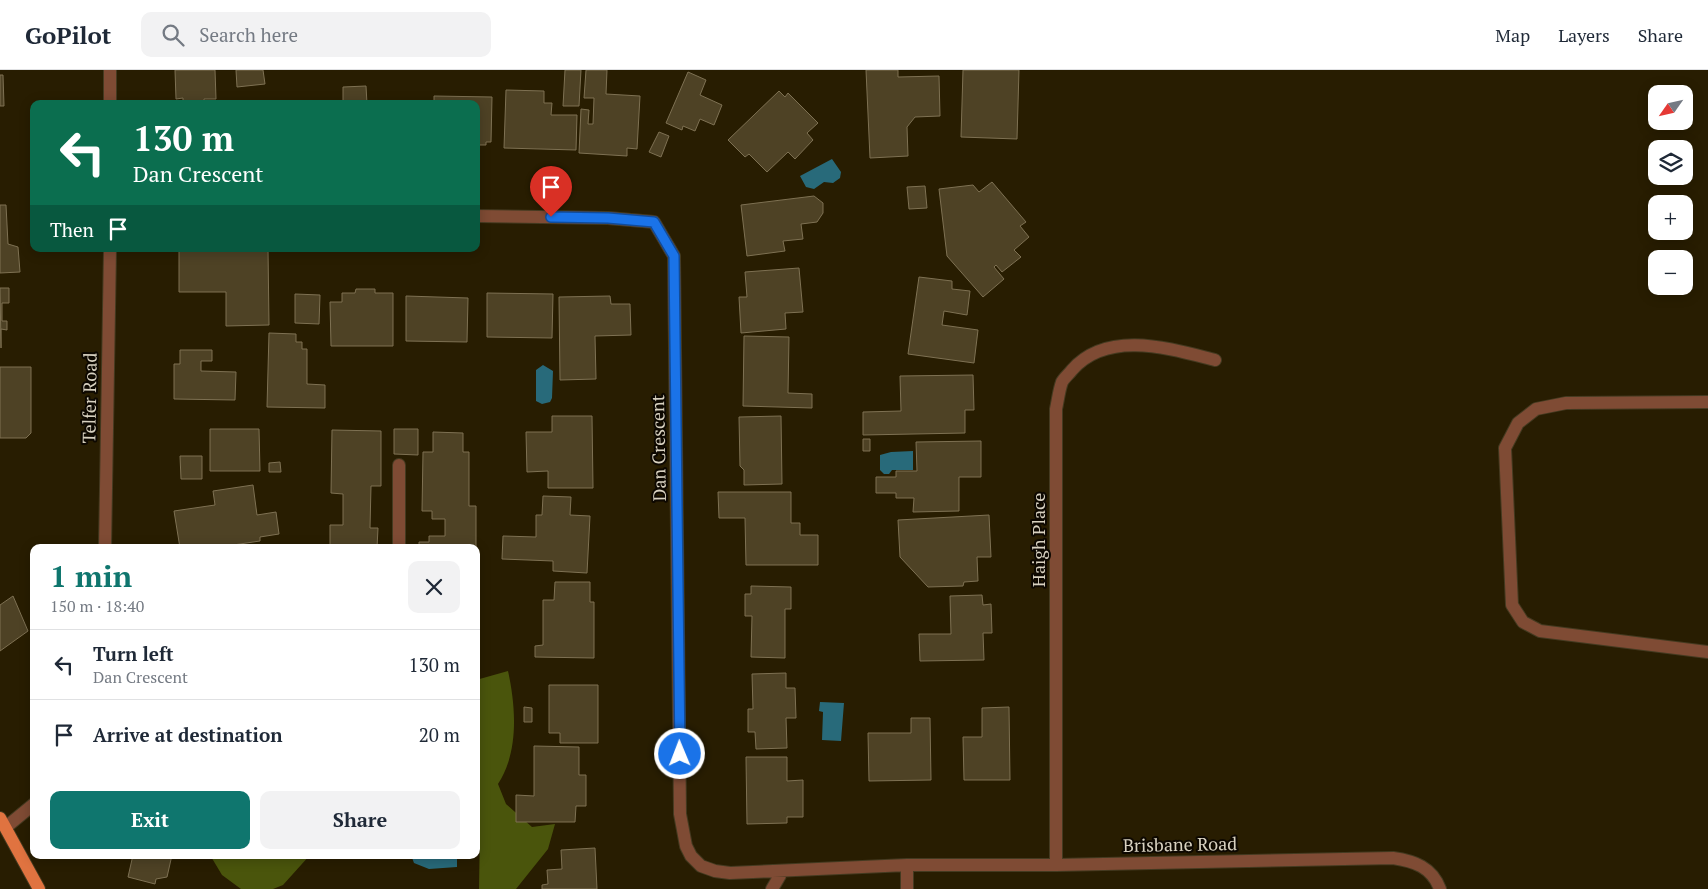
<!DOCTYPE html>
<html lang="en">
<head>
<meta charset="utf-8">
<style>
  :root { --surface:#fff; --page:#f2f2f3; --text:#1f2937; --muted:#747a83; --line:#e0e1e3; --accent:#0f766e }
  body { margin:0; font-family:"PT Serif",serif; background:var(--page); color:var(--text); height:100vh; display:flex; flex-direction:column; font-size:19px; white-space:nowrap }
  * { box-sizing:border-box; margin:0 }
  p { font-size:16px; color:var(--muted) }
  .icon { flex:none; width:28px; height:28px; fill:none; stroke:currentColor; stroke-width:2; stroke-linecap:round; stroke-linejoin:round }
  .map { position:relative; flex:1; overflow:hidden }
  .details { position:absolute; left:30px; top:474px; width:450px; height:315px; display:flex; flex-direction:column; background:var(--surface); border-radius:10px; box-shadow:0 2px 12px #0003 }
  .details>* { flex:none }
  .banner { position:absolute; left:30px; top:30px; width:450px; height:152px; border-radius:10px; box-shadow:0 2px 12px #0003; background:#0b6e4f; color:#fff; overflow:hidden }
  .needle { width:32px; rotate:236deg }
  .fabs { position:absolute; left:1648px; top:15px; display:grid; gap:10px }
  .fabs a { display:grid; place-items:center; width:45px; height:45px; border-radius:10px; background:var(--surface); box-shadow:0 2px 12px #0003; font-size:25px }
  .pin { position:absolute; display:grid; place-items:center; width:42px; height:42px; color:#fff; margin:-51px -21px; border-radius:50% 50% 50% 0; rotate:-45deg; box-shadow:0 0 5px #0007 }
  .pin .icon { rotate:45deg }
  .me { position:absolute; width:55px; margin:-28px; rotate:359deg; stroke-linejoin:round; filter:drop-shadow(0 0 4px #0008) }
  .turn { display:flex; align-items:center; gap:18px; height:105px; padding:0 20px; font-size:22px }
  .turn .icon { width:65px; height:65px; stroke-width:2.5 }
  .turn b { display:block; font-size:35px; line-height:42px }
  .then { display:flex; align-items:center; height:48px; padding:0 20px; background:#0003; gap:10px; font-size:19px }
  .round { display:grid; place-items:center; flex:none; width:52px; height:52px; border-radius:10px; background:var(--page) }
  .overview { display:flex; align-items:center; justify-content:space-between; height:85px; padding:0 20px }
  h1 { font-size:30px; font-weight:700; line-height:38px; color:var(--accent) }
  .cta { display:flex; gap:10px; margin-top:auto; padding:10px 20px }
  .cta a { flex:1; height:58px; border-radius:10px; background:var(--accent); color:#fff; font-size:20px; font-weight:700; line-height:58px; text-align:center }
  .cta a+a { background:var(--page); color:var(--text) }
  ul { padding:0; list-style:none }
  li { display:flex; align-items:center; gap:15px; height:70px; padding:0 20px; border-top:1px solid var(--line) }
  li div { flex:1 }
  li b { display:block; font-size:19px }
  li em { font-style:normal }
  header { display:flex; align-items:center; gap:30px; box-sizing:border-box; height:70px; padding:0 25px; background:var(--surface); border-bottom:1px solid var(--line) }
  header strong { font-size:24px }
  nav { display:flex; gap:28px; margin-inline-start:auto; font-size:18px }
  .search { width:350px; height:45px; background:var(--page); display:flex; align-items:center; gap:12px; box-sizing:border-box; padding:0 18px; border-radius:10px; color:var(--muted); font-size:19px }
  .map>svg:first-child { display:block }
</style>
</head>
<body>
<header>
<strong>GoPilot</strong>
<div class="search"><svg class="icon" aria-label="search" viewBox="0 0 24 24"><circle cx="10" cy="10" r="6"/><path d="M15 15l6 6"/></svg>Search here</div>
<nav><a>Map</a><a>Layers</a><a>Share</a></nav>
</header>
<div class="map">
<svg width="1708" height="819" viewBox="0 0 1708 819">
  <rect width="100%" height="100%" fill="#281d01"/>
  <path fill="#4a550c" d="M508 601C516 637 519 682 498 714L506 734 532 757 555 754 548 779 516 819H479L480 759 476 752V610Z
    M210 785H310L283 815 273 819H241L222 805Z"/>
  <path fill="#286a7a" d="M832 89 841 102 840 108 833 113 824 112 814 119 806 117 800 106Z
    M543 295 553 301 552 328 550 332 542 334 536 331V300Z
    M913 381V400H892L889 404H884L880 400V385L891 382Z
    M820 632 844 633 841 671 822 670 823 642 819 641Z
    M411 785H457V797L429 799 414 793Z"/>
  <path fill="#4e4225" stroke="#7e7153" d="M175 0H215L216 29H204V32L183 33V28L176 29Z
    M236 0H263L265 14 237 17Z
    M565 0H581L579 36H563Z
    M586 0H607L606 24 640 26 637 79 627 78V86L579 83 581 39 589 40 588 54H593L594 28H584Z
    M866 0H898V7L939 6 940 46 915 47 907 57 908 86 870 88Z
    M963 0H1019L1017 69 961 67Z
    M688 2 706 10 700 25 722 35 714 55 700 49 695 61 683 56 682 60 666 53Z
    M0 5H3L4 36H0Z
    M366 16 367 34H343V17Z
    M506 20 544 21V33H552L551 45H577L576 80 504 78Z
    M779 21 785 27 788 23 818 53 807 63 813 70 795 89 788 82 767 102 749 84 745 87 728 70Z
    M434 26 492 27 491 72H486V75H476V34H434Z
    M659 62 669 66 661 87 649 82Z
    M992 112 1026 152 1020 156 1029 167 1014 180 1021 187 1002 202 996 195 994 197 1004 209 983 227 947 186 939 119 973 115 979 122Z
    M925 116 927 138 909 139 907 117Z
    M814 126 823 133V143L817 152 801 154 803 169 783 171 785 181 747 186 741 135Z
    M0 135H6L8 174 18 177 20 202 0 203Z
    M179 179H268L269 255 226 256V222H179Z
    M799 198 803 242 785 243 786 259 741 263 739 227H747L745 202Z
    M919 207 952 211V219L970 221 967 245 944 241 942 255 978 260 974 293 908 284Z
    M0 218H9V233H2V251H7V260L1 259V278Z
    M356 219H375V223H393V276H331L330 232H342V223H355Z
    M487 223 553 224 552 268 487 267Z
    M295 224 320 225 319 254 295 253Z
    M406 226 468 228 467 272 406 271Z
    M610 226 611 234H630L631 265 595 266 596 309 560 310 559 227Z
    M269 263 296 264V272H302V279H307V314L325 315V338L267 337Z
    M744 266 789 267 788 323 812 324V338L743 336Z
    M180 280H212V291H201V301L236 302 235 330 174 329V294H180Z
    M0 297H31V363L26 368H0Z
    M973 305 974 340H965V363L863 365V342L901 341 900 306Z
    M552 346H592L593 418H548V401L527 402 526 362H552Z
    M781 346 782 414 744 415V400L740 396 739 347Z
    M210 359H259L260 401H210Z
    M394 359H418V385L394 384Z
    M332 360 381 361V416H371L370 458H378L377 478H330V455H343V424L331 423Z
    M433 362 463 363V382H469V436H476V478H419V472H429V466H445V449H432V441H422L423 382H433Z
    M863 369H870V381H863Z
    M981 371V407H959V441L913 442 914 428H896V423H876V407H896V401H917L916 372Z
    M180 386H202V409H181Z
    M280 392 281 402H269V393Z
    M253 415 257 445 276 442 279 464 260 467V471L213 478H180L174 441 215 435 213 421Z
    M718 422H791V453H800V465H818V495H746L745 448H719Z
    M543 426 571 427 570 445 590 446 587 503 553 501V491L502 489 503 466 536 467V445H542Z
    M989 445 991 487H977L978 511 964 512 963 516 928 517 900 487 898 450Z
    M555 512H590V532H594V588L535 587V576L543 575V530H554Z
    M751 516 791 517V539H785V588L751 587 752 546H745V524H751Z
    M982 525 983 535 991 534 992 563H983L984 590 920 591 919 564H951L950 526Z
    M13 526 28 561 0 581V535Z
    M786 603V618H795L796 648H786L787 678 756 679 755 662H748V639H753L752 604Z
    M549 615H598V673H560V663H549Z
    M524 637 532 638V652H524Z
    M1009 637 1010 710H964L963 667H982V638Z
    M911 648H930L931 710 869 711 868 663H911Z
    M534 676 579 677V705H586V736H576L575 752H516V725L534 726Z
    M746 687H787V711L803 710V747H787V753L747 754Z
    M595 778 597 819H542V815L548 814 547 800 562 799 561 780Z
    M133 785H172L167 807 156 809 155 814 128 807Z"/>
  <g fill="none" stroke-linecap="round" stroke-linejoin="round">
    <g stroke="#443a20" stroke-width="14">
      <path id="minor" d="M110 0V34
        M476 146 608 148 654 152 674 186 680 744 686 776 691 786 701 796 715 801 730 803 907 795H1056L1393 788C1414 791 1432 797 1440 819
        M1708 332 1566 333 1536 339 1518 353 1505 378 1512 535 1523 552 1540 561 1708 582
        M105 478 110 179
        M399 478V395
        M6 757 34 734
        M907 795V819
        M1056 795V339C1058 330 1059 320 1062 312 1064 308 1069 304 1072 300 1108 259 1171 279 1215 290
        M772 819 782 802"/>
    </g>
    <g stroke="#443a20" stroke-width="14">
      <path id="major" d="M0 748 39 819"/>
    </g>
    <use href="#minor" stroke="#7f4b34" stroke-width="12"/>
    <use href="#major" stroke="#e07340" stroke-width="12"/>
  </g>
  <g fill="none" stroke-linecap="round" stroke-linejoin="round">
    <g stroke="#114b97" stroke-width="12">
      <path id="route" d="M551 147 608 148 654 152 674 186 680 684"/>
    </g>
    <use href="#route" stroke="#1a73e8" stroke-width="9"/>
  </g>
  <g text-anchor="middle" stroke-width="4" stroke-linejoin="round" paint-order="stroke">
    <g font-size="18" fill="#d8d1c0" stroke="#0d0801">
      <text transform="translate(90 328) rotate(-89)" y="6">Telfer Road</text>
      <text transform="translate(659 378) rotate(-91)" y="6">Dan Crescent</text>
      <text transform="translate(1039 470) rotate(-90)" y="6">Haigh Place</text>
      <text transform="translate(1180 775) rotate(-1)" y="6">Brisbane Road</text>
    </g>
  </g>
</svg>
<div class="fabs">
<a><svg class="needle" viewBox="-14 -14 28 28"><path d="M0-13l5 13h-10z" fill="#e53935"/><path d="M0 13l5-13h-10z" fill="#747a83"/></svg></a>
<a><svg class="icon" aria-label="layers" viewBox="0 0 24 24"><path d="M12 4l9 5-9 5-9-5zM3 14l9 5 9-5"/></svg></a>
<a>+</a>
<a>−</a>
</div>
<div class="pin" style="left:551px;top:147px;background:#d93025"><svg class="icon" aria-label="arrive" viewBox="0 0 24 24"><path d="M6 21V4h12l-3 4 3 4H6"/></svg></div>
<svg class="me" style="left:680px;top:684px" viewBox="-20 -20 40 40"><circle r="17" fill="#1a73e8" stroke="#fff" stroke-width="3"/><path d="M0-11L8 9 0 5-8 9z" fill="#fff"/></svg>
<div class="banner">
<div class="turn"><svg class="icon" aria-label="left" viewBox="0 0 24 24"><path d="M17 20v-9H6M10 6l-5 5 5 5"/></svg><div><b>130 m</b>Dan Crescent</div></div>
<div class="then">Then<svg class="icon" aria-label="arrive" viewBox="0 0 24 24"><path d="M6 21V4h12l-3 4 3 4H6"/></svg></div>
</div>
<section class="details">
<div class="overview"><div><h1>1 min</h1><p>150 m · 18:40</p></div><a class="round"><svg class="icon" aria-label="close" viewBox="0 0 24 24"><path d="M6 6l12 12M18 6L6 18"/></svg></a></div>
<ul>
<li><svg class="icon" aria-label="left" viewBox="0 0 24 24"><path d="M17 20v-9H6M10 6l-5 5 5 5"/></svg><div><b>Turn left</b><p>Dan Crescent</p></div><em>130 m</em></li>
<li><svg class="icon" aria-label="arrive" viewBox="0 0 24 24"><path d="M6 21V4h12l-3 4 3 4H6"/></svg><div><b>Arrive at destination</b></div><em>20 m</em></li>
</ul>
<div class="cta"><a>Exit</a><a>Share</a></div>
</section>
</div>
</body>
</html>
